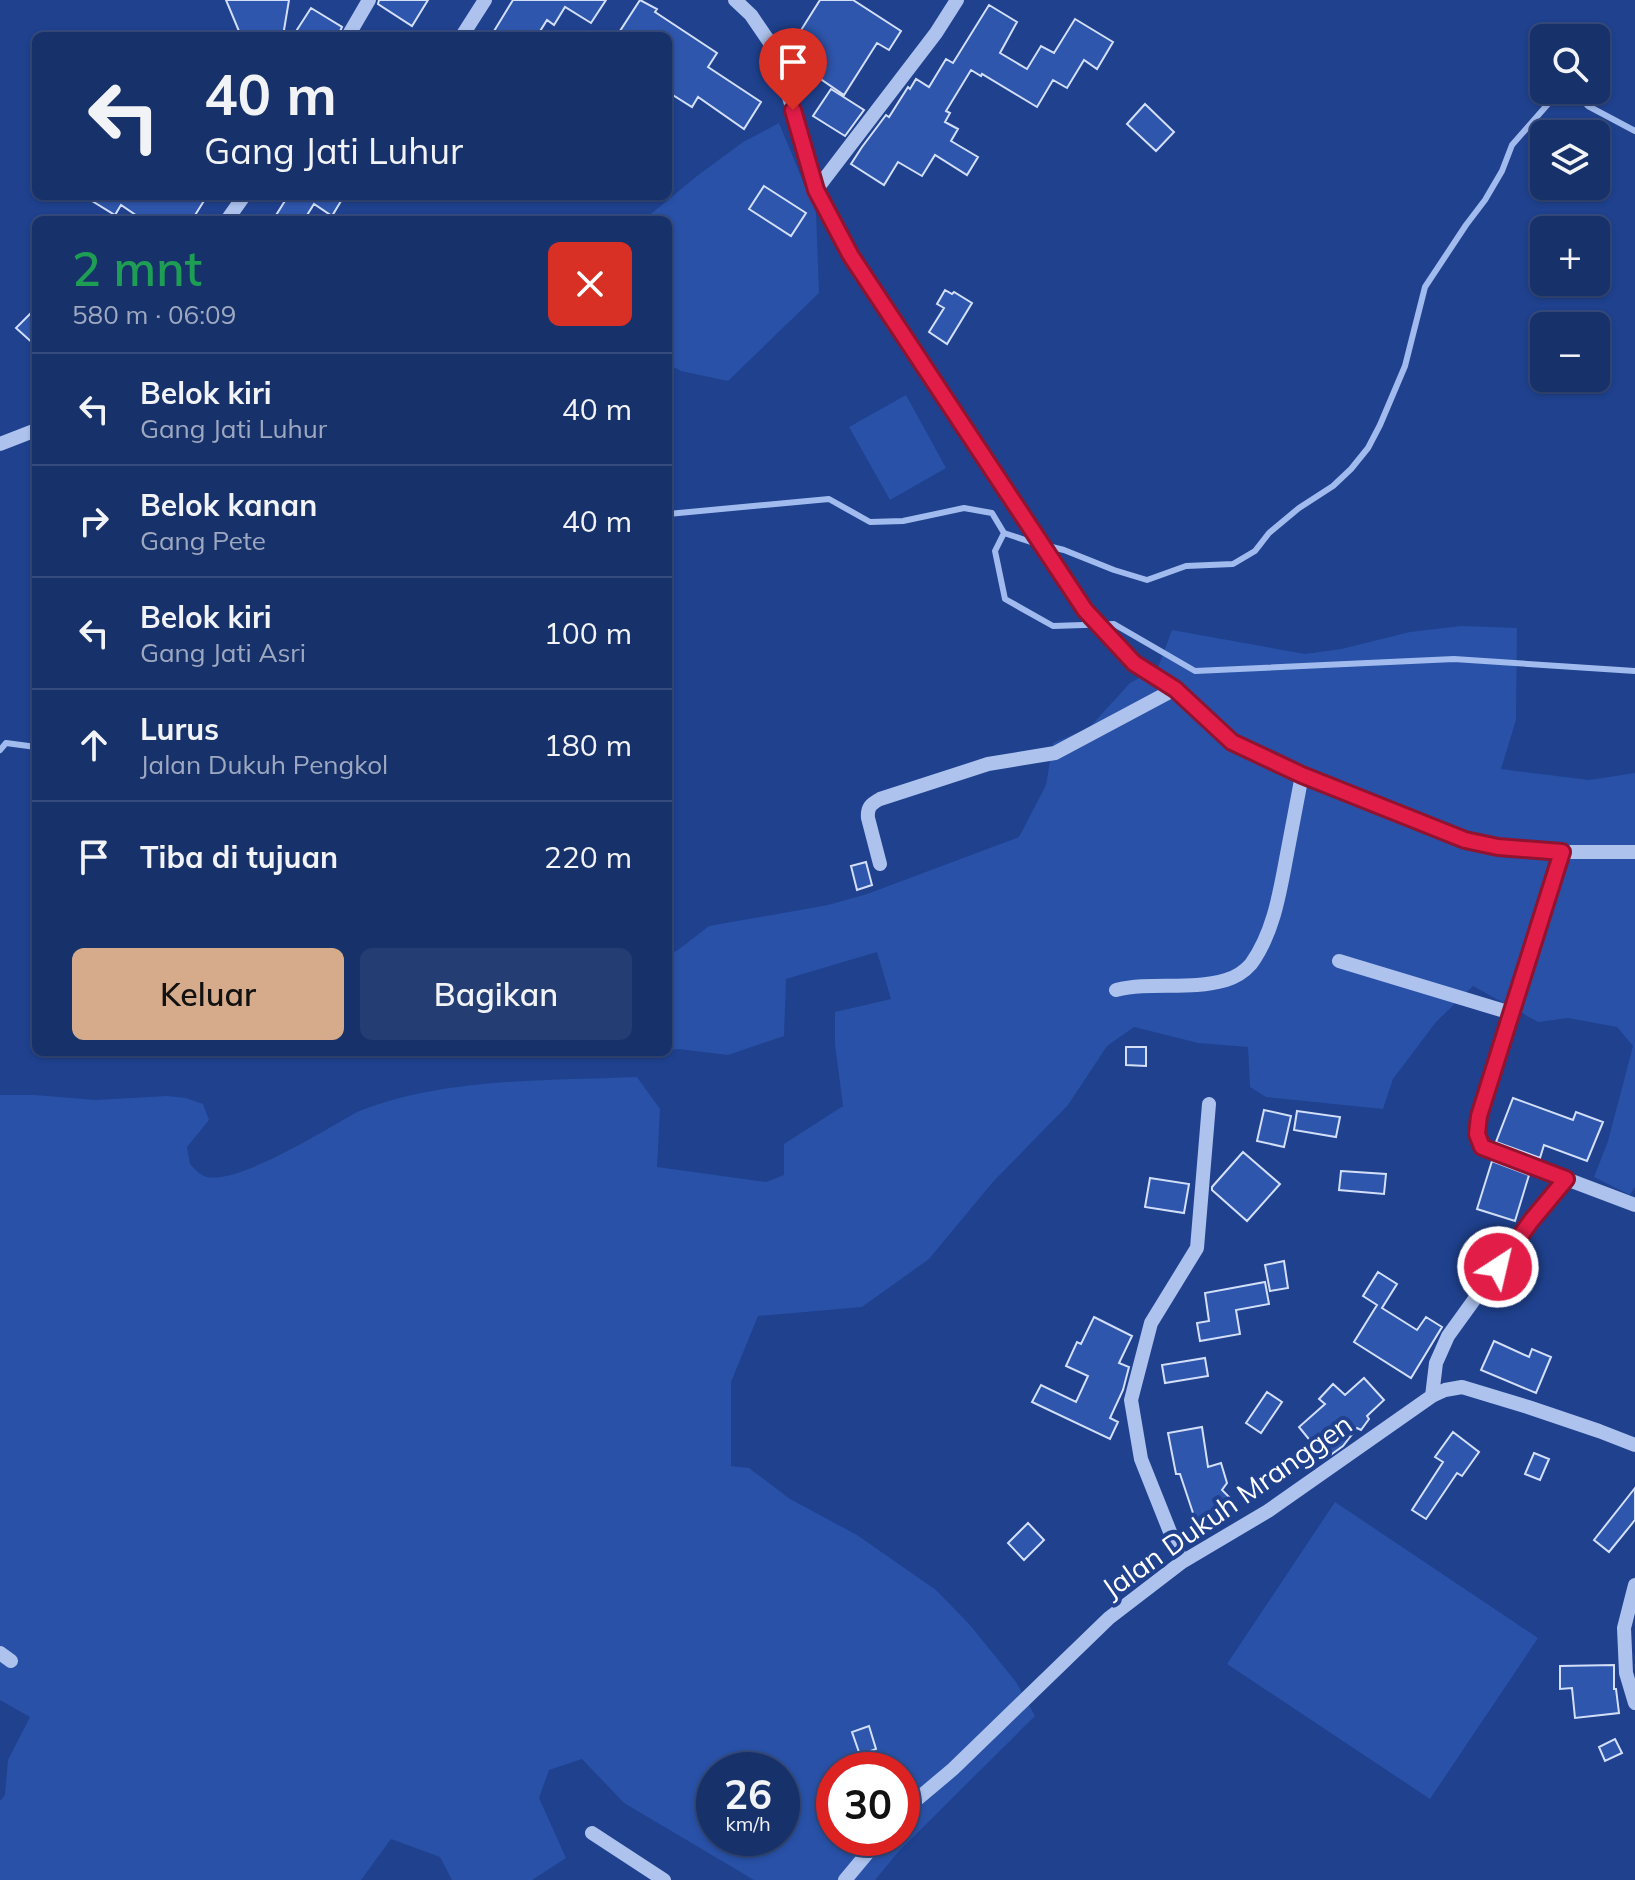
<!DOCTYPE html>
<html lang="id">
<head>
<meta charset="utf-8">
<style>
  :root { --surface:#17316a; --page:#243d72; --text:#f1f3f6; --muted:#9ea9c1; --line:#364c7e; --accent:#d6ab8b }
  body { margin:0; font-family:Mulish,sans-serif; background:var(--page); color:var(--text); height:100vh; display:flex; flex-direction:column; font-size:30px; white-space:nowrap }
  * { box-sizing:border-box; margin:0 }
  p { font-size:26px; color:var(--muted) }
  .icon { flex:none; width:44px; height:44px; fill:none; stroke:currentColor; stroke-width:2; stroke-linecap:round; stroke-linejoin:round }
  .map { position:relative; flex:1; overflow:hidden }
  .drawer { position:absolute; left:32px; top:216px; width:640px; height:840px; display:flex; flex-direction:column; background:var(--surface); border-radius:12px; box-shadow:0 2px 6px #0004,0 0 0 2px var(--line) }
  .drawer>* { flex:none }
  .guide { position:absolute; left:32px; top:32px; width:640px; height:168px; border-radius:12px; box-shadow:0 2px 6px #0004,0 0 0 2px var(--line); background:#17316a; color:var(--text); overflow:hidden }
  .buttons { position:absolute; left:1530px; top:24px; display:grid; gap:16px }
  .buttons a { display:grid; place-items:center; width:80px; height:80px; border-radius:12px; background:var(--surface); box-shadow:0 2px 6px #0004,0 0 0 2px var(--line); font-size:40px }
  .speed { position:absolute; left:696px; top:1752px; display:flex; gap:16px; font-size:40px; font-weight:700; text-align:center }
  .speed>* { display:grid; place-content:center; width:104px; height:104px; border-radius:50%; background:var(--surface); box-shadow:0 2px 6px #0004,0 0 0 2px var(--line); line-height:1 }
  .speed small { font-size:20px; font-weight:400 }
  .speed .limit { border:12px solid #d22; background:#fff; color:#111 }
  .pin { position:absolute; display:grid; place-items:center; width:68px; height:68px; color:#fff; margin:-82px -34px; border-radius:50% 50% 50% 0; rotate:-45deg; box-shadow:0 0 8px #0007 }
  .pin .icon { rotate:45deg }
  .me { position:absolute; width:88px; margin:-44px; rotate:35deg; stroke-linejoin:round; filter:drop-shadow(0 0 6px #0008) }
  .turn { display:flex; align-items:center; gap:28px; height:168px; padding:0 40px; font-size:36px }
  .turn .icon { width:104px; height:104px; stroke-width:2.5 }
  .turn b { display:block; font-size:56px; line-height:68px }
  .round { display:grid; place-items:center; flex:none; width:84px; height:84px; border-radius:12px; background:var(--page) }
  .head { display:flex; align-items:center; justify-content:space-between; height:136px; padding:0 40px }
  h1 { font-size:48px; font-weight:600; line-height:60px; color:#1e9e55 }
  .action { display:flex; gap:16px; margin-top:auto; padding:16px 40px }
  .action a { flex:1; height:92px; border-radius:12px; background:var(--accent); color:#111; font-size:32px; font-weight:600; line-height:92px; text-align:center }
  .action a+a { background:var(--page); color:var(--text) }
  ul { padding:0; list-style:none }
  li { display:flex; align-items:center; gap:24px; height:112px; padding:0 40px; border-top:2px solid var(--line) }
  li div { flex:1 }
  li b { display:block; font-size:30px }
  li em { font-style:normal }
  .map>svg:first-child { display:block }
</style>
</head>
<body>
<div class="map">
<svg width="1635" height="1880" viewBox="0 0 1635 1880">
  <rect width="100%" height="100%" fill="#1f418e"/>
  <path fill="#2851a7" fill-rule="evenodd" d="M779 123 816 213 819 293 728 381 681 371 668 364V220H645L646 218 697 176 743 142Z
    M906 395 946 468 890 500 849 427Z
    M1461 626 1517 628 1516 720 1501 769 1589 780 1635 773V1187L1630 1195 1594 1177 1608 1141 1633 1046 1617 1027 1568 1018 1538 1022 1473 986 1436 1022 1393 1079 1383 1109 1266 1097 1250 1087 1248 1047 1198 1043 1134 1027 1107 1046 1068 1105 992 1183 929 1259 862 1307 758 1316 731 1382V1466L749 1468 790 1499 857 1535 936 1590 970 1625 1016 1682 1035 1716 899 1851 875 1880H754L624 1803 582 1759 549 1770 539 1798 566 1858 532 1880H452L440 1857 391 1839 361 1880H0V1801L5 1795 8 1760 30 1717 0 1700V1095H35L96 1100 167 1096 186 1098 203 1104 209 1120 187 1147 190 1164C194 1168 199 1174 204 1176 233 1188 328 1128 357 1112 445 1077 545 1081 637 1077L660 1109 657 1167 766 1182 784 1175V1144L843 1106 835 1045V1012L891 999 877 952 786 979 784 1036 728 1055 678 1049 668 1050V955L678 950 709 926 828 905 867 894 1019 837 1046 785 1053 743 1089 728 1130 683 1158 668 1172 630 1305 654 1341 649 1410 632ZM714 1770H782V1838H714ZM834 1770H902V1838H834Z
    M1335 1502 1538 1638 1430 1799 1227 1664Z"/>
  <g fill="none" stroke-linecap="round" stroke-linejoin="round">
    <path stroke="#a1bbee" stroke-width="6" d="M668 514 829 499 870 522 903 521 964 508 992 513 1004 533 995 551 1005 599 1053 626 1114 624 1195 671 1454 659 1635 671
      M1004 533 1031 542
      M1052 547 1064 550 1114 570 1147 580 1186 566 1233 564 1255 551 1269 533 1299 508 1333 486 1351 469 1368 448 1380 425 1405 366 1425 287 1466 225 1485 200 1502 171 1512 145 1548 104 1565 92 1576 94 1588 106 1635 131
      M0 750 6 743 36 747"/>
  </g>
  <path fill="#2e56ac" stroke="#d3dff9" stroke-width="2" d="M226 0H289L283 36H241Z
    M379 0H428L412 26 378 4Z
    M513 0H606L591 23 565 7 554 25 547 20 537 36H491Z
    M640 0 657 9 655 12 717 53 708 67 761 102 744 129 698 97 692 107 668 92V36H629L620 31Z
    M820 0H853L901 31 889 50 877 43 844 95 787 56 786 54Z
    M989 5 1017 22 1000 53 1027 69 1041 46 1054 53 1075 19 1113 42 1097 69 1084 60 1067 88 1053 80 1037 107 982 74 981 76 971 70 946 111 950 113 945 122 958 129 951 141 978 157 967 175 935 155 922 176 898 162 884 185 851 164 862 147 886 115 889 117 908 87 910 89 916 79 929 87 946 59 953 63Z
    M311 8 342 27 338 36H293Z
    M831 89 864 110 845 136 813 116Z
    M1145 104 1174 132 1156 151 1127 124Z
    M764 186 806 213 791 236 749 209Z
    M84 196H207L192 220H143L121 205 115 215Z
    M288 196H344L332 216 314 204 304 220H273Z
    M945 290 952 294 954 292 972 303 947 344 929 332 944 308 937 304Z
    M36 308V346L16 328Z
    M866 862 872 885 857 890 851 866Z
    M1126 1047H1146V1066L1126 1065Z
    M1513 1098 1573 1120 1576 1112 1603 1122 1587 1161 1544 1145 1540 1158 1496 1142Z
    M1264 1110 1291 1116 1284 1147 1257 1141Z
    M1297 1111 1340 1117 1336 1137 1294 1130Z
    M1243 1152 1280 1184 1247 1221 1212 1190V1187Z
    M1492 1161 1529 1175 1515 1221 1477 1209Z
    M1341 1171 1386 1174 1384 1194 1339 1190Z
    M1150 1178 1189 1184 1184 1213 1145 1207Z
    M1284 1261 1288 1288 1270 1291 1265 1265Z
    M1378 1272 1397 1284 1382 1308 1417 1330 1426 1317 1442 1327 1411 1378 1354 1342 1377 1305 1363 1296Z
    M1265 1282 1269 1304 1236 1310 1240 1334 1200 1341 1197 1323 1209 1321 1205 1293Z
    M1094 1317 1132 1336 1119 1363 1129 1367 1123 1390 1110 1418 1118 1422 1110 1439 1032 1402 1041 1385 1076 1402 1088 1376 1066 1366 1077 1342 1081 1344Z
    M1494 1341 1529 1357 1532 1349 1551 1357 1536 1393 1481 1370Z
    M1205 1358 1208 1376 1165 1383 1162 1365Z
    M1364 1378 1384 1400 1367 1416 1369 1419 1361 1430 1357 1428 1343 1446 1325 1459 1299 1427 1325 1404 1319 1399 1333 1384 1345 1395Z
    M1267 1392 1282 1402 1261 1433 1246 1423Z
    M1202 1427 1208 1467 1221 1463 1227 1483 1222 1490 1232 1500 1218 1504 1221 1514 1196 1522 1180 1474H1176L1168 1433Z
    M1453 1432 1479 1452 1462 1476 1457 1473 1426 1519 1412 1510 1443 1462 1435 1457Z
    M1534 1453 1549 1459 1540 1480 1525 1474Z
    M1635 1488V1520L1609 1552 1594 1540Z
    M1028 1523 1044 1540 1024 1560 1008 1543Z
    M1614 1665V1689H1616L1619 1713 1575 1718 1572 1688 1560 1689V1666Z
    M869 1726 876 1749 860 1755 852 1732Z
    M1615 1739 1622 1753 1605 1761 1599 1747Z"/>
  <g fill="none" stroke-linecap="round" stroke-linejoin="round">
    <path stroke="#adc2ed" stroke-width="14" d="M735 0 751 15 770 43 779 64 807 157 816 190 851 256 1085 610 1134 663 1175 689 1232 742 1302 775 1381 806 1437 830 1465 840 1498 847 1562 852H1635
      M348 36 369 0
      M462 36 485 0
      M816 190 936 33 957 0
      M227 220 244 196
      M0 444 36 430
      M1562 852 1479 1116 1477 1134 1482 1147 1635 1205
      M880 864 868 818C867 807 871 804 880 799L988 764 1055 753 1175 689
      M1339 961 1511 1013
      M1116 990C1152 981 1189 991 1226 980 1236 977 1244 972 1251 964 1274 932 1280 891 1287 854 1292 828 1297 801 1302 775
      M1432 1396 1436 1363 1448 1336 1531 1221 1566 1179
      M1182 1562 1141 1459 1131 1400 1151 1323 1197 1248 1209 1104
      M1635 1585 1624 1628 1626 1673 1635 1703
      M0 1653 11 1661
      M902 1812 953 1769 1109 1618 1182 1562 1268 1511 1432 1396 1445 1390 1462 1387 1528 1407 1599 1431 1635 1445
      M592 1833 664 1880
      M845 1880 880 1838"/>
  </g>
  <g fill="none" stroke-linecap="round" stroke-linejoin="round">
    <g stroke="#92132f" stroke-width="20">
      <path id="route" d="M793 110 816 190 851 256 1085 610 1134 663 1175 689 1232 742 1302 775 1465 840 1498 847 1562 852 1479 1116 1477 1134 1482 1147 1566 1179 1531 1221 1498 1267"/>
    </g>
    <use href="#route" stroke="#e11d48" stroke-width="14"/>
  </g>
  <g text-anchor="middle" stroke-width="8" stroke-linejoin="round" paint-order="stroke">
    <g font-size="28" fill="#fff" stroke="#1f418e">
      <text transform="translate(1227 1506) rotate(-35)" y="10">Jalan Dukuh Mranggen</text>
    </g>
  </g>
</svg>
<div class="buttons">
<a><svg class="icon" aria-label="search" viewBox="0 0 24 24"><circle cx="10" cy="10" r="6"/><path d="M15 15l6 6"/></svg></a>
<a><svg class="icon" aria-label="layers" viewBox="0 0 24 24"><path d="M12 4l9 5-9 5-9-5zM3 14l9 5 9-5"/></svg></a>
<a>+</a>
<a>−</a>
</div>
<div class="speed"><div>26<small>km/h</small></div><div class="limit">30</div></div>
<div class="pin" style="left:793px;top:110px;background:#d93025"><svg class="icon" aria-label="arrive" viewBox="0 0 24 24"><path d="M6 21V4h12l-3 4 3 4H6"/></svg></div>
<svg class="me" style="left:1498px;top:1267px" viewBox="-20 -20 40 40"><circle r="17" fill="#e11d48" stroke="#fff" stroke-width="3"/><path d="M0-11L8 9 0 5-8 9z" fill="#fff"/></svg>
<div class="guide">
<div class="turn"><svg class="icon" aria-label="left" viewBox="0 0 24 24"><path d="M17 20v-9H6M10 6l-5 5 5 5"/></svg><div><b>40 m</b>Gang Jati Luhur</div></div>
</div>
<section class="drawer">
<div class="head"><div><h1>2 mnt</h1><p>580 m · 06:09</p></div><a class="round" style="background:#d93025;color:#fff"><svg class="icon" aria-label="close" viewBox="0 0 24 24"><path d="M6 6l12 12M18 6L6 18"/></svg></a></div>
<ul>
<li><svg class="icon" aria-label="left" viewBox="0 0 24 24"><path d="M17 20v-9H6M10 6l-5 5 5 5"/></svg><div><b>Belok kiri</b><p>Gang Jati Luhur</p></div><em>40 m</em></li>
<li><svg class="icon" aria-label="right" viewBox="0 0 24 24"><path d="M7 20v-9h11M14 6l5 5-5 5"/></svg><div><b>Belok kanan</b><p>Gang Pete</p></div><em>40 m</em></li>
<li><svg class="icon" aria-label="left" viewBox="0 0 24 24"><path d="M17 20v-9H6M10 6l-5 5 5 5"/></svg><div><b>Belok kiri</b><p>Gang Jati Asri</p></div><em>100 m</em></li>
<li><svg class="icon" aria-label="ahead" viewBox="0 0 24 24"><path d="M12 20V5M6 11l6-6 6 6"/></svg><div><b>Lurus</b><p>Jalan Dukuh Pengkol</p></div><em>180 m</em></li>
<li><svg class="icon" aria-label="arrive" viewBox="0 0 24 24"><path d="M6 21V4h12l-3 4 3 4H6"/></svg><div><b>Tiba di tujuan</b></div><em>220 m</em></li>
</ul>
<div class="action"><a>Keluar</a><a>Bagikan</a></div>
</section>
</div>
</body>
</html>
